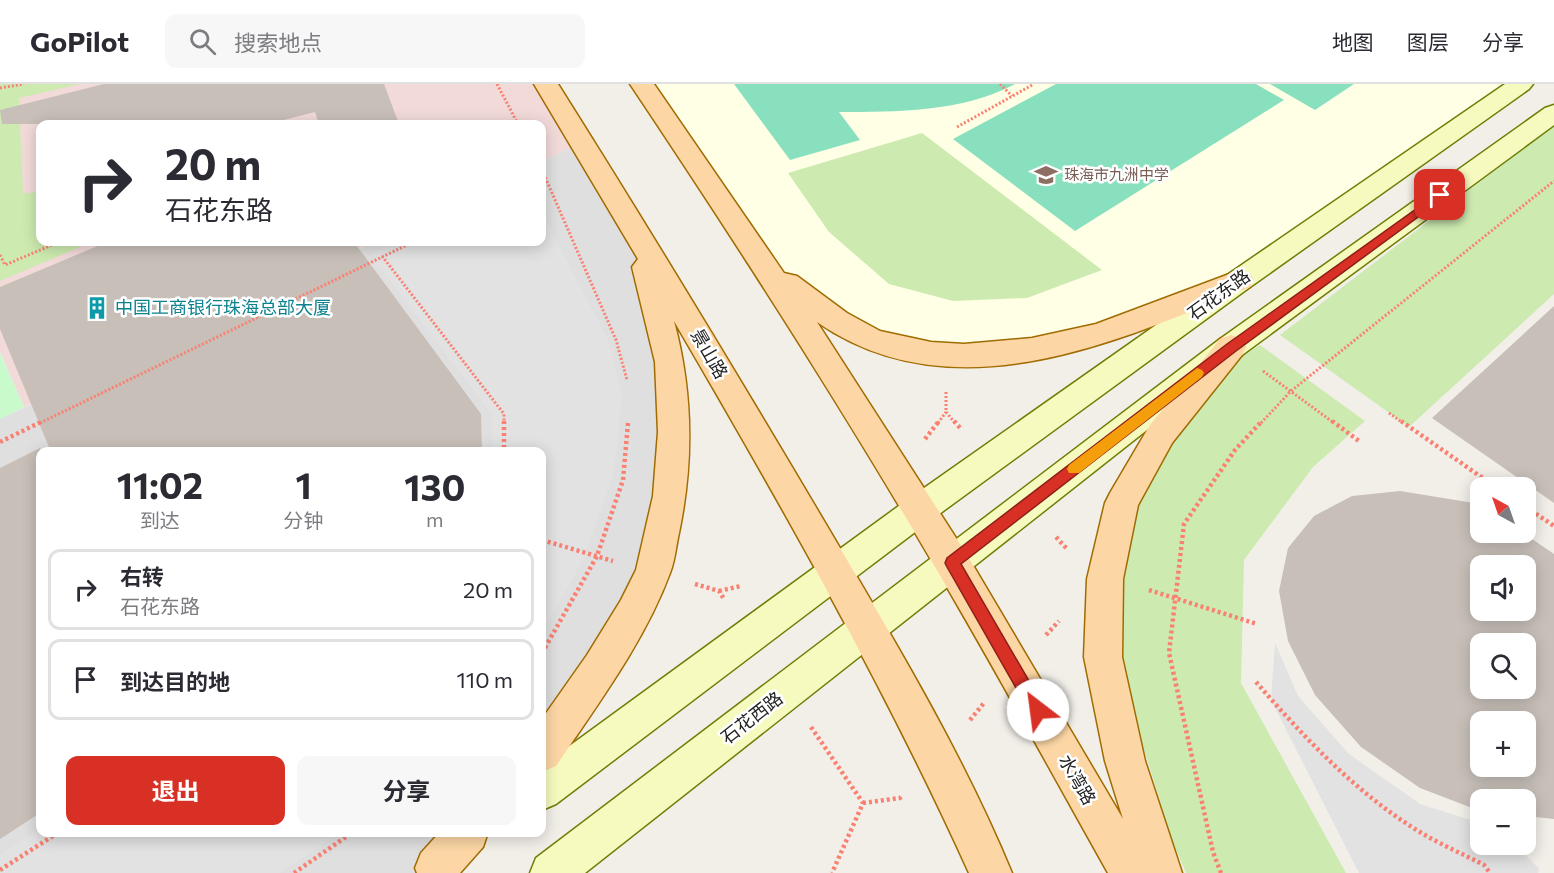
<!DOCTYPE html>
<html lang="zh">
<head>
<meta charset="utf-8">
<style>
  :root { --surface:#fff; --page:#f7f7f7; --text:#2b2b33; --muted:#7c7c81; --line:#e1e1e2; --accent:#d93025 }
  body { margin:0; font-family:Commissioner,"Noto Sans SC",sans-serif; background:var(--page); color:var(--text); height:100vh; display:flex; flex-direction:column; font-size:22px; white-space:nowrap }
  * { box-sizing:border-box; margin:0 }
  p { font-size:20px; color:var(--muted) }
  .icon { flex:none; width:33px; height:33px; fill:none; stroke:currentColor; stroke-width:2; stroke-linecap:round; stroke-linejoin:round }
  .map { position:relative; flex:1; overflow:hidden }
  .sheet { position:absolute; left:36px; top:363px; width:510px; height:390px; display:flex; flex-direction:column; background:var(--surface); border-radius:12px; box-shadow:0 3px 15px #0003 }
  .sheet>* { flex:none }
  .banner { position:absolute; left:36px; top:36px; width:510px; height:126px; border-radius:12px; box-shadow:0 3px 15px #0003; background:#fff; color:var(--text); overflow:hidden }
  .needle { width:39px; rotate:320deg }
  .buttons { position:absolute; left:1470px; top:393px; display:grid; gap:12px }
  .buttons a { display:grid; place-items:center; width:66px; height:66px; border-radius:12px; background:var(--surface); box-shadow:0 3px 15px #0003; font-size:30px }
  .pin { position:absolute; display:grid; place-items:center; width:51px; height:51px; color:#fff; margin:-26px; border-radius:12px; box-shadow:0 3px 9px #0006 }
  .me { position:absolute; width:66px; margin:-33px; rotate:330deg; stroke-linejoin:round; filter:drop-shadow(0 0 4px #0008) }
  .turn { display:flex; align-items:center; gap:21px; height:126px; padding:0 30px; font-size:27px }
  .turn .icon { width:78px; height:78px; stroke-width:2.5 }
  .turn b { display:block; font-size:42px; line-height:51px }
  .eta { display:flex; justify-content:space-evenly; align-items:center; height:102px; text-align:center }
  .eta b { font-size:36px; font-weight:700; line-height:42px }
  .action { display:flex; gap:12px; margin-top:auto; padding:12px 30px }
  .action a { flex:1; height:69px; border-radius:12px; background:var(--accent); color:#fff; font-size:24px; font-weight:700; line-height:69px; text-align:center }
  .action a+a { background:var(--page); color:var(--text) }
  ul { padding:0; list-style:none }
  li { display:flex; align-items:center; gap:18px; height:81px; margin:0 12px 9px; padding:0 18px; border:3px solid var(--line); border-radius:12px }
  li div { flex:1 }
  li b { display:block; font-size:22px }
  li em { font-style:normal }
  header { display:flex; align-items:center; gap:36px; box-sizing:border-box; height:84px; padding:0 30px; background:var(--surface); border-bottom:2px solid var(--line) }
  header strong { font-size:28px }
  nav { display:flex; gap:33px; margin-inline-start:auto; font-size:21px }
  .search { width:420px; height:54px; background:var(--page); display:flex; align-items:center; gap:15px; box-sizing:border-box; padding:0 21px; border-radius:12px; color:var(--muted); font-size:22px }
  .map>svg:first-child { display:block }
</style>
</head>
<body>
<header>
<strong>GoPilot</strong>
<div class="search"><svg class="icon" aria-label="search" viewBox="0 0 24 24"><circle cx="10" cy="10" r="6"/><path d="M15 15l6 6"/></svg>搜索地点</div>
<nav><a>地图</a><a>图层</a><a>分享</a></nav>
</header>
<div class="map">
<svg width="1554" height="789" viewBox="0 0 1554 789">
  <rect width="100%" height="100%" fill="#f2efe9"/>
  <path fill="#e0dfdf" d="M582 58 635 143 670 278 656 472 542 667V368H40V748L467 749 427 789H0V335L373 158H542V77Z"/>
  <path fill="#f2dad9" d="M0 0H545L582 58 542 77V40H40V158H372L24 323 0 268Z"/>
  <path fill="#ffffe5" d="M643 0H1515L1239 196 1124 243 978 270 870 254 766 181Z"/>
  <path fill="#cdebb0" d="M0 0H80L19 14 23 110 40 107V158H92L0 197Z
    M1554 41V210L1409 343 1280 251Z
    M922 49 1102 186 1027 214 953 217 889 200 829 148 788 89Z
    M1260 261 1365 337 1313 383 1244 476 1241 599 1346 789H1186L1173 759 1117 578 1123 498 1138 423 1170 359 1242 272Z"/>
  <path fill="#c8facc" d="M0 269 24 323 0 335Z"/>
  <path fill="#88e0be" d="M734 0H1015C963 28 896 28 839 28L860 56 790 76Z
    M1056 0H1256L1284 16 1075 147 953 55Z
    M1270 0H1354L1315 26Z"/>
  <path fill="#e2e2e2" d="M542 128 608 256 622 309 614 390 582 478 542 548V368L492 367V331L371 171 399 158H542Z
    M1275 559 1298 612 1349 670 1420 720 1480 739V760L1516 761 1539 785 1538 789H1359L1271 616Z
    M40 745V748L339 749 280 789H0V771Z"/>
  <path fill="#c7bfb8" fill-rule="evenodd" d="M104 0H384L399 40H319L315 28 268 40H2L0 26Z
    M107 158H354L481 330 482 368H51L0 245V203Z
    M1554 222V419L1432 334Z
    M40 364V729L0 755V384Z
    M1400 407 1480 420V448H1522L1554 470V735L1526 732V716H1480V727L1420 704 1361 663 1315 611 1288 557 1279 507 1288 464 1314 432 1352 412ZM1480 482H1526V526H1480ZM1480 560H1526V604H1480ZM1480 638H1526V682H1480Z"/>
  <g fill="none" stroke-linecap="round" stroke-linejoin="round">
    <g stroke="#707d05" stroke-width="3">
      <path id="secondary" d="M1505 0H1533L1529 5 1250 203 931 436 556 720 542 726V682L907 416 1230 189Z
        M1554 21V41L1242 271 585 789H530L536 774 1220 255 1545 24Z"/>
    </g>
    <g stroke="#a06b00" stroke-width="3">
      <path id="primary" d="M534 0H558C650 146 739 293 827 442 893 554 962 668 1012 789H969C883 599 779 417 674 237 693 308 694 377 679 449 676 462 675 477 670 489 644 559 597 621 556 682L542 688V635L587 571 621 516 636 486 653 412 658 348 655 278 632 183 638 175Z
        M630 0H654L784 189 797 192 847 229 880 247 931 258 964 260 1032 254 1096 240 1240 186 1250 189 1254 196 1250 203C1115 259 952 332 817 238L967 471 1123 735 1105 677 1084 573 1087 495 1105 419 1110 409 1150 341 1220 255 1231 251 1242 255 1246 263 1242 271 1172 359 1138 421 1123 495 1122 573 1145 677 1182 789H1108C1043 673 979 556 911 442 822 292 727 145 630 0Z
        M440 748H488L483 763 460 789H417L415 784 421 769Z"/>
    </g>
    <path stroke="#fa8072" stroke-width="3" stroke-dasharray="2 2" stroke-linecap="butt" d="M497 0 518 40
      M1000 0 1012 12
      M0 4 24 0
      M957 43 1034 0
      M542 86 616 256 627 296
      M0 171 5 181 59 158
      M382 172 504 330V339
      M1263 287 1334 339
      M946 308V328L955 339
      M1389 329 1403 339
      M40 339 413 158
      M938 339 946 328
      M1261 339 1291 307 1554 97"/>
    <path stroke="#fa8072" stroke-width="4.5" stroke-dasharray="3 3" stroke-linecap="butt" d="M504 337V368
      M954 337 962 346
      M1332 337 1359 357
      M1401 337 1497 404
      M925 355 939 337
      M0 358 43 337
      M1526 423 1554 442
      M1056 453 1067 465
      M542 456 613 477
      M695 500 719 507 724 515
      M1149 506 1257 540
      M719 507 741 502
      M1046 551 1059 537
      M542 569 597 472 623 396 628 339
      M1256 598C1303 652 1353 706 1415 745 1437 759 1461 769 1484 781L1490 789
      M970 636 984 619
      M811 643 863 719 832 789
      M863 719 900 714 903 711
      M0 786 59 748
      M294 789 353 748
      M1221 789 1213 768 1169 569 1184 440 1235 366 1262 337"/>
    <use href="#secondary" fill="#f7fabf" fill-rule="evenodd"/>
    <use href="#primary" fill="#fcd6a4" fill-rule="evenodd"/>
  </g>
  <path fill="#d93025" stroke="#8d1f18" stroke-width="1.5" d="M1440 108 1445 111 1444 114 1236 267 961 480 1043 621 1046 626 1043 632 1038 634 1032 632 947 483 945 479 947 474 1227 260Z"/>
  <path fill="#f59e0b" d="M1197 284 1202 286 1204 289 1202 293 1079 389H1069L1067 385 1069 381Z"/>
  <defs>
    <g id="school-bare" transform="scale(1.8)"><path d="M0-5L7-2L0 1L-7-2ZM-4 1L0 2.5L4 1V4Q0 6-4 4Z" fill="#8d6e63" stroke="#fff" stroke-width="2.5" paint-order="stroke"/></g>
    <g id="building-bare" transform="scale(1.8)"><path d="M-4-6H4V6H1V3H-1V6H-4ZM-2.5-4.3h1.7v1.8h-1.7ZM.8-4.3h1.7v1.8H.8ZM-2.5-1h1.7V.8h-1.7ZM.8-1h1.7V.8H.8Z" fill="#0f9aa8" stroke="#fff" stroke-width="2.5" paint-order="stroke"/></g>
  </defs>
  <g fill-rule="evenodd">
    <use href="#school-bare" x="1046" y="91"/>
    <use href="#building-bare" x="97" y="224"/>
  </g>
  <g text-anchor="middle" stroke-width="5" stroke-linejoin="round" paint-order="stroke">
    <g font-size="15" fill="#785e54" stroke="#fff" text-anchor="start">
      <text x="1064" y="96">珠海市九洲中学</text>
    </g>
    <g font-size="18" fill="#222" stroke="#fff">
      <text transform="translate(1219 211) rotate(-36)" y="6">石花东路</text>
      <text transform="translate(709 270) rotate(60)" y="6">景山路</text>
      <text transform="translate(752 634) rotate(-38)" y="6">石花西路</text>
      <text transform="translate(1077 696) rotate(60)" y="6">水湾路</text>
    </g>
    <g font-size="18" fill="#0d838f" stroke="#fff" text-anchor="start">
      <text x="115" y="230">中国工商银行珠海总部大厦</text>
    </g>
  </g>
</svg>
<div class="buttons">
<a><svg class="needle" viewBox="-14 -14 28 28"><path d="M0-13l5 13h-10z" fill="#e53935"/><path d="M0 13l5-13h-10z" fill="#7c7c81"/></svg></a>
<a><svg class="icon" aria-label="sound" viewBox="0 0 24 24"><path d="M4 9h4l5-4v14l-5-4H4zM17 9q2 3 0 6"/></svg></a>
<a><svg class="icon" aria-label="search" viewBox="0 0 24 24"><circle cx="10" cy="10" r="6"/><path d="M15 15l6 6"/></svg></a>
<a>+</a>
<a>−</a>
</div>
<div class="pin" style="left:1440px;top:111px;background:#d93025"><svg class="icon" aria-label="arrive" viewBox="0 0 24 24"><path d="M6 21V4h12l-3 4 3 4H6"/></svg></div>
<svg class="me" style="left:1038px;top:626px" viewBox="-20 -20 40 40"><circle r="19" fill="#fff"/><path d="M0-13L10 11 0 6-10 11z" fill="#d93025"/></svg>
<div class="banner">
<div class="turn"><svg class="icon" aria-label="right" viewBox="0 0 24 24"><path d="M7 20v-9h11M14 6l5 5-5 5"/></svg><div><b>20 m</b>石花东路</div></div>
</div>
<section class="sheet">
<div class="eta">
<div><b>11:02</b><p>到达</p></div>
<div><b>1</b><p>分钟</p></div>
<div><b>130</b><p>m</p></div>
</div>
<ul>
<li><svg class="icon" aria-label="right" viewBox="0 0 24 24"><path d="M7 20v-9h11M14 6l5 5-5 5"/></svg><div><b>右转</b><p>石花东路</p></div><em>20 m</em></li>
<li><svg class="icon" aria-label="arrive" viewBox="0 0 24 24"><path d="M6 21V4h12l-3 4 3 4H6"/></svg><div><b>到达目的地</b></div><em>110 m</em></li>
</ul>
<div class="action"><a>退出</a><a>分享</a></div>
</section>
</div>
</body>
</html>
